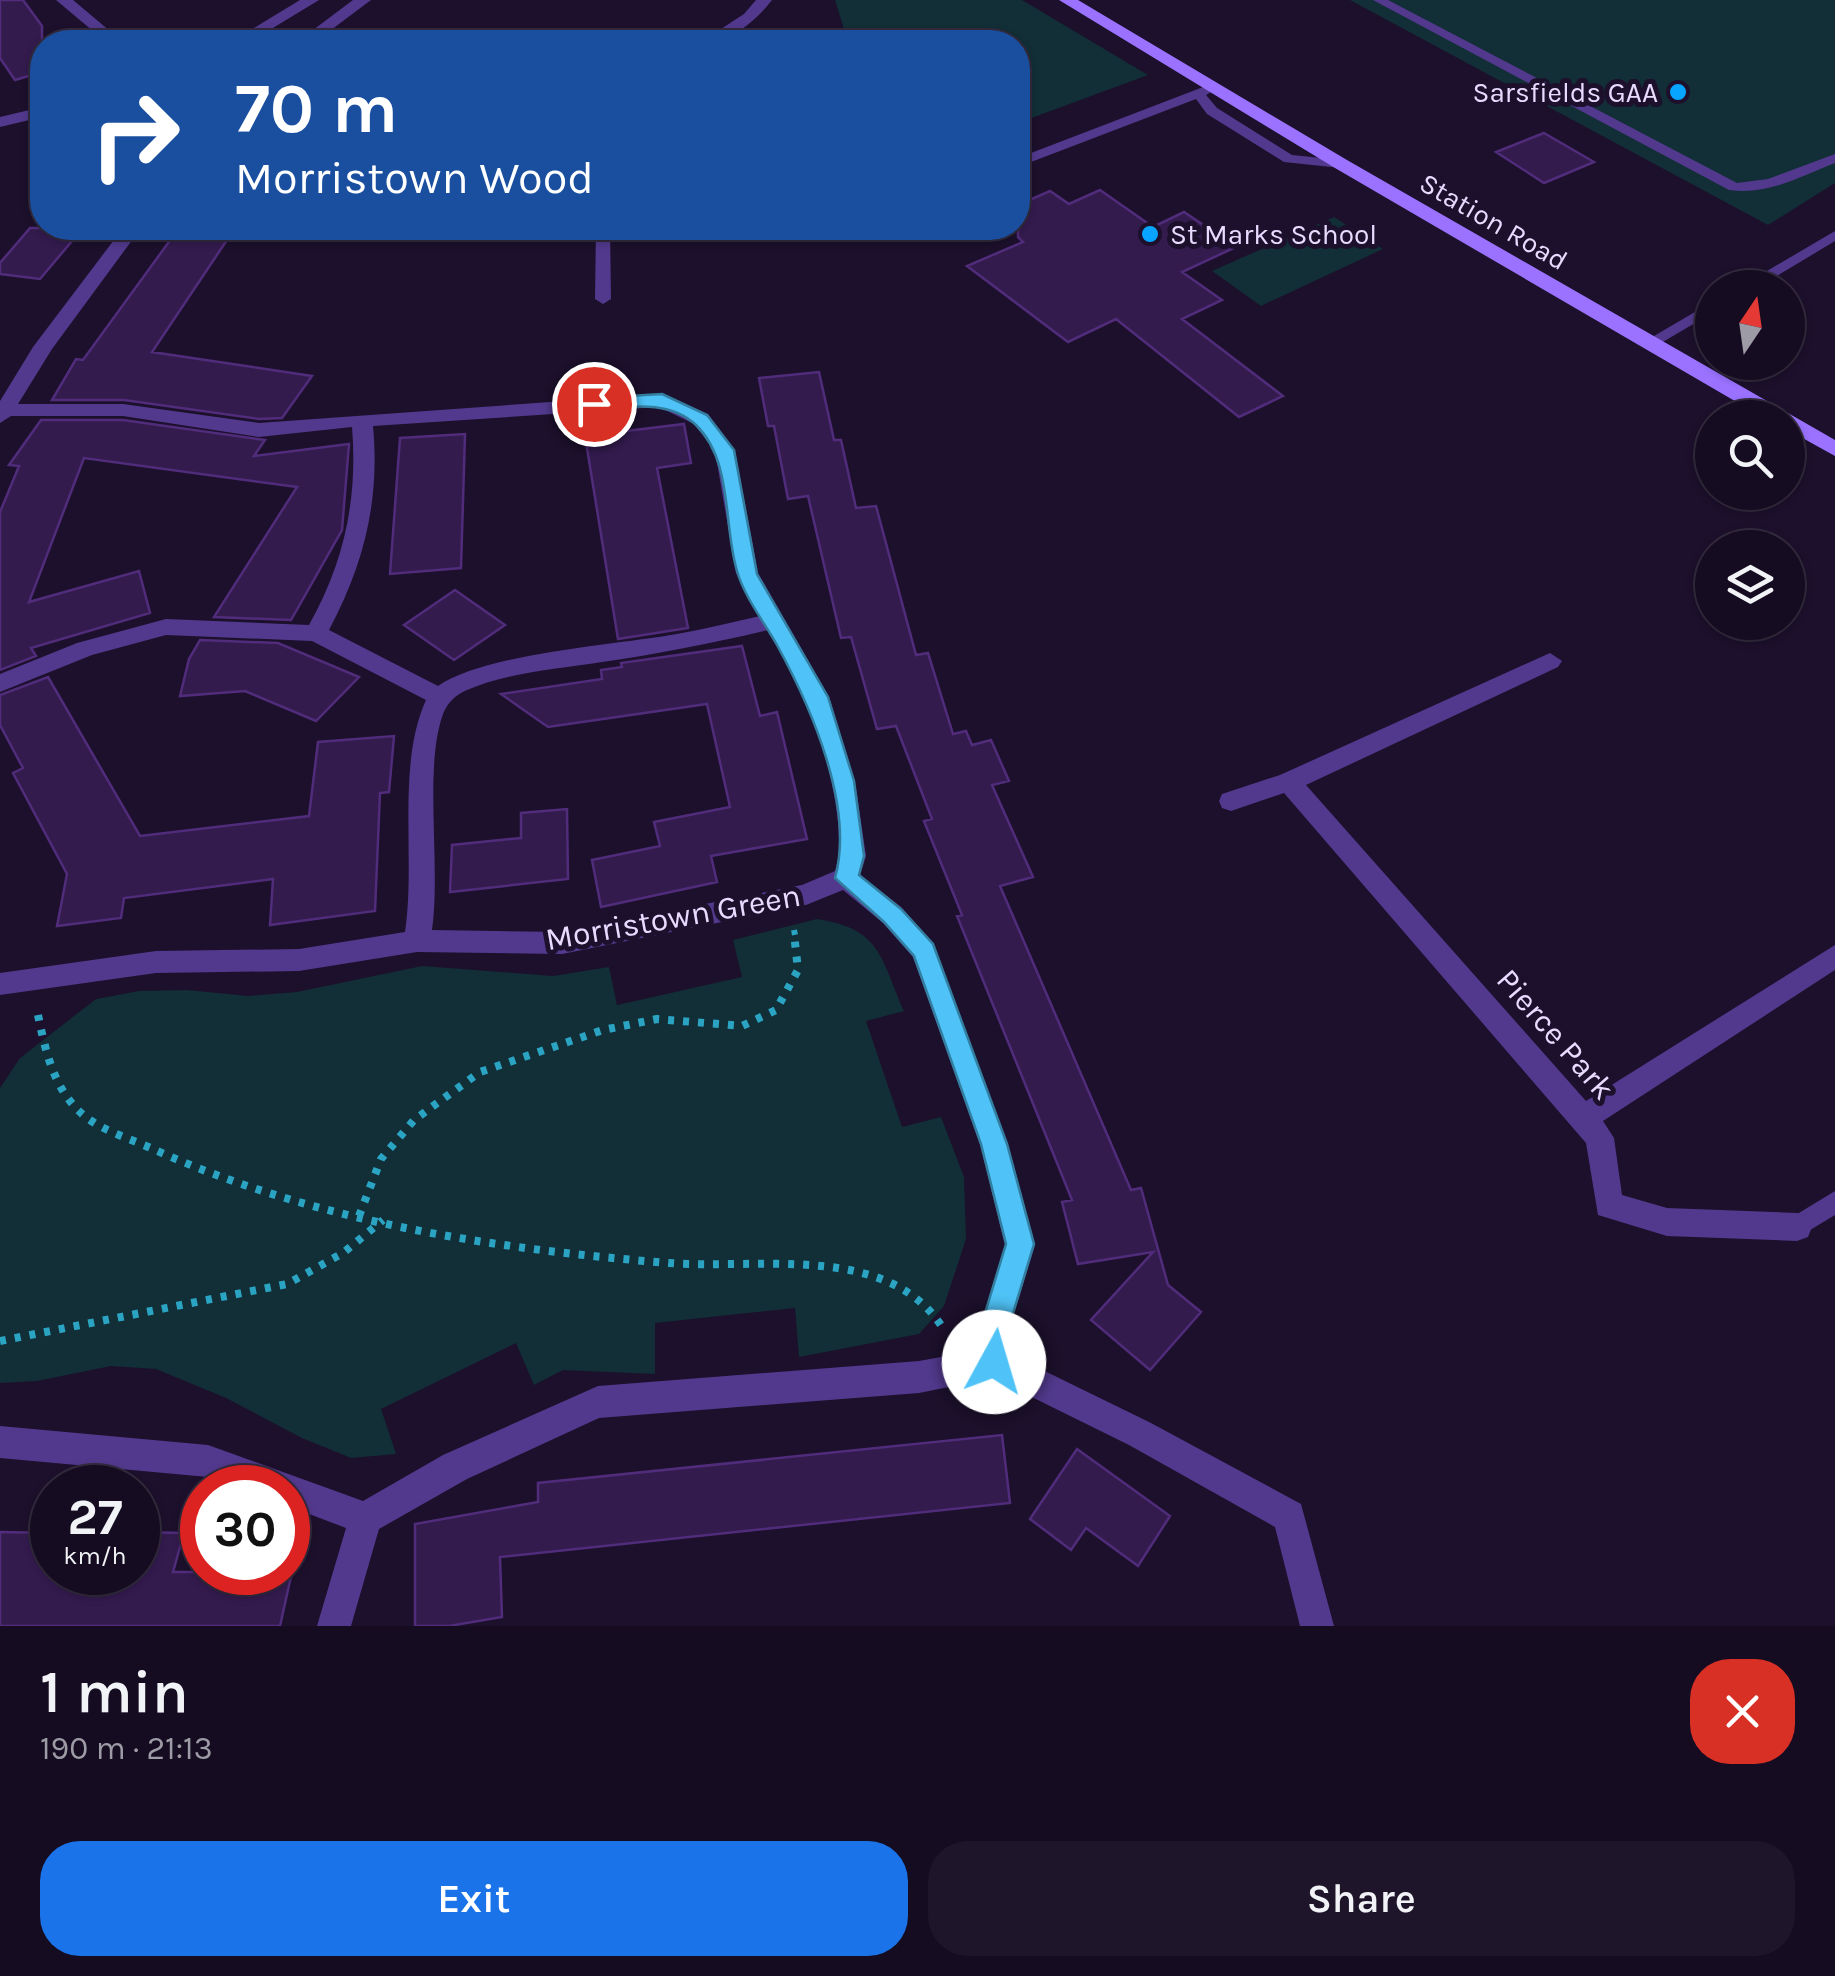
<!DOCTYPE html>
<html lang="en">
<head>
<meta charset="utf-8">
<style>
  :root { --surface:#150c21; --page:#1e152a; --text:#f1f3f6; --muted:#9d9ba5; --line:#342c3f; --accent:#1a73e8 }
  body { margin:0; font-family:Karla,sans-serif; background:var(--page); color:var(--text); height:100vh; display:flex; flex-direction:column; font-size:38px; white-space:nowrap }
  * { box-sizing:border-box; margin:0 }
  p { font-size:32px; color:var(--muted) }
  .icon { flex:none; width:55px; height:55px; fill:none; stroke:currentColor; stroke-width:2; stroke-linecap:round; stroke-linejoin:round }
  .map { position:relative; height:1626px; overflow:hidden }
  .drawer { display:flex; flex-direction:column; background:var(--surface); flex:1 }
  .drawer>* { flex:none }
  .top-card { position:absolute; left:30px; top:30px; width:1000px; height:210px; border-radius:40px; box-shadow:0 2px 8px #0004,0 0 0 2px var(--line); background:#1a4fa0; color:#fff; overflow:hidden }
  .needle { width:65px; rotate:13deg }
  .buttons { position:absolute; left:1695px; top:270px; display:grid; gap:20px }
  .buttons a { display:grid; place-items:center; width:110px; height:110px; border-radius:50%; background:var(--surface); box-shadow:0 2px 8px #0004,0 0 0 2px var(--line); font-size:50px }
  .speed { position:absolute; left:30px; top:1465px; display:flex; gap:20px; font-size:50px; font-weight:700; text-align:center }
  .speed>* { display:grid; place-content:center; width:130px; height:130px; border-radius:50%; background:var(--surface); box-shadow:0 2px 8px #0004,0 0 0 2px var(--line); line-height:1 }
  .speed small { font-size:25px; font-weight:400 }
  .speed .limit { border:15px solid #d22; background:#fff; color:#111 }
  .pin { position:absolute; display:grid; place-items:center; width:85px; height:85px; color:#fff; margin:-42px; border:5px solid #fff; border-radius:50%; box-shadow:0 2px 10px #0007 }
  .me { position:absolute; width:110px; margin:-55px; rotate:6deg; stroke-linejoin:round; filter:drop-shadow(0 0 8px #0008) }
  .turn { display:flex; align-items:center; gap:35px; height:210px; padding:0 40px; font-size:45px }
  .turn .icon { width:130px; height:130px; stroke-width:2.5 }
  .turn b { display:block; font-size:70px; line-height:85px }
  .round { display:grid; place-items:center; flex:none; width:105px; height:105px; border-radius:40px; background:var(--page) }
  .headline { display:flex; align-items:center; justify-content:space-between; height:170px; padding:0 40px }
  h1 { font-size:60px; font-weight:600; line-height:75px }
  .action { display:flex; gap:20px; margin-top:auto; padding:20px 40px }
  .action a { flex:1; height:115px; border-radius:40px; background:var(--accent); color:#fff; font-size:40px; font-weight:600; line-height:115px; text-align:center }
  .action a+a { background:var(--page); color:var(--text) }
  .map>svg:first-child { display:block }
</style>
</head>
<body>
<div class="map">
<svg width="1835" height="1626" viewBox="0 0 1835 1626">
  <rect width="100%" height="100%" fill="#1c102c"/>
  <path fill="#122e36" d="M835 0H1022L1148 75 1018 123V42H848Z
    M1350 0H1835V183L1768 225Z
    M1334 217 1383 249 1261 306 1212 271Z
    M817 919C881 929 880 956 904 1011L866 1021 902 1127 941 1117 964 1177 966 1239 944 1306 919 1334 799 1357 795 1308 655 1323V1374L563 1370 534 1385 516 1343 381 1409 396 1454 351 1458 302 1438 226 1398 156 1369 111 1366 37 1381 0 1383V1088L20 1058 96 999 139 991 187 990 248 996 297 992 422 966 553 976 609 967 617 1005 742 977 733 940Z"/>
  <path fill="#331b4e" stroke="#502c7b" stroke-width="2.5" d="M0 0H23L42 26V72L15 80 0 58Z
    M1544 133 1594 162 1544 183 1496 152Z
    M1100 190 1153 227 1184 212 1236 247 1182 272 1222 300 1182 319 1283 396 1239 417 1116 319 1068 342 967 266 1023 242 1018 237V205L1050 191 1069 204Z
    M30 228H83L40 279 0 274V263Z
    M179 228H235L152 352 312 376 282 418 259 419 124 400H52L76 359 83 360Z
    M819 372 834 440H841L856 508 876 506 916 655 928 653 953 734 966 731 972 745 991 740 1009 781 992 785 1033 877 1000 886 1131 1190 1141 1188 1168 1285 1201 1312 1150 1370 1091 1320 1153 1252 1078 1264 1062 1202 1072 1200 957 916 962 915 924 821 932 819 896 726 877 729 851 637 841 638 808 496 788 499 774 426H768L759 378Z
    M41 420H123L265 440 254 456 349 444 342 530 291 620 214 617 297 487 84 458 29 602 139 571 150 613 31 648 36 656 0 670V512L19 466 9 465Z
    M684 424 691 463 657 468 688 628 618 639 585 436Z
    M465 434 461 568 390 574 400 438Z
    M455 590 505 625 454 660 404 625Z
    M200 640 278 643 359 677 316 721 245 691 180 696 189 659Z
    M742 646 760 716 777 712 807 839 711 856 717 882 601 907 592 860 660 846 654 822 730 807 707 704 548 727 501 694 602 679 601 670 622 667 621 663Z
    M48 677 140 836 309 816 318 742 394 736 389 792 380 793 375 911 270 925 273 879 124 898 121 918 57 926 67 874 13 773 23 768 0 725V695Z
    M567 809 568 879 450 892 452 845 521 838V813Z
    M1002 1435 1010 1503 500 1557 502 1617 449 1626H415V1524L538 1502V1483Z
    M1077 1449 1170 1516 1138 1566 1086 1528 1071 1550 1030 1519Z
    M0 1532 52 1533V1572H138V1532L184 1533 173 1572H292L280 1626H0Z"/>
  <g fill="none" stroke-linecap="round" stroke-linejoin="round">
    <path stroke="#2ba4c3" stroke-width="6" stroke-dasharray="5 8" stroke-linecap="butt" d="M794 930 795 935"/>
    <path stroke="#2ba4c3" stroke-width="8" stroke-dasharray="6 9" stroke-linecap="butt" d="M38 1015C45 1049 53 1086 79 1111 98 1130 129 1138 153 1149 315 1222 494 1249 669 1263 757 1270 890 1241 944 1330
      M359 1216 381 1159 414 1120 480 1072 603 1030 657 1019 742 1026 776 1010 798 970 794 933
      M0 1341 287 1284 343 1253 383 1220"/>
    <path fill="#52398d" fill-rule="evenodd" d="M1373 0H1388L1737 183 1768 179 1835 154V163C1801 176 1767 196 1729 190Z
      M1211 84 1218 88 1206 95 1217 108 1292 155 1341 160 1348 164 1341 168 1284 162 1207 114 1196 99 1018 167V158Z
      M596 228H610L611 299 603 304 595 299Z
      M1835 231V241L1757 288H1738Z
      M1712 302V313L1656 346H1644L1642 343Z
      M1835 1191V1215L1797 1238 1789 1235 1785 1227 1789 1219Z"/>
    <path fill="#52398d" fill-rule="evenodd" d="M56 0H73L123 42H106Z
      M353 0H371L315 42H297Z
      M756 0H772C754 23 731 42 701 42L744 14Z
      M123 228H141L52 349 18 404H123L259 423 662 394 708 414 735 450 758 573 829 697 855 781 866 856 860 875 901 907 933 943 1008 1144 1035 1245 1012 1320 1010 1354 1151 1423 1301 1504 1334 1626H1300L1275 1527 1129 1445 993 1378 919 1393 599 1418 467 1479 379 1529 351 1626H317L346 1528 288 1506V1488H235L208 1477 0 1458V1426L208 1445 363 1501 443 1455 598 1386 919 1361 979 1350 982 1320 1005 1245 980 1144 913 957 883 923 843 890 806 905 562 954 417 952 299 971 156 973 0 995V973L156 951 299 949 405 932C416 860 396 766 426 700L312 641 166 635 92 655 0 692V674L77 643 166 619 309 625C344 563 358 499 352 427L259 437 123 416H11L0 423V401L33 347ZM659 407 694 424 715 451 736 573 760 616C732 622 705 629 677 634 616 645 486 653 438 686L329 630C364 564 380 501 373 426ZM768 630C780 652 796 674 805 698 823 740 849 829 835 871L802 885 562 932 432 930C441 867 424 772 442 717 446 704 455 695 467 690 508 672 559 669 602 662 658 654 713 643 768 630Z
      M1550 653 1562 661 1558 667 1306 785 1586 1101 1835 945V970L1603 1121 1614 1138 1622 1195 1667 1208 1797 1213 1808 1217 1812 1227 1808 1237 1797 1241 1667 1236 1598 1215 1586 1143 1284 793 1231 811 1222 808 1219 801 1222 794 1280 775Z"/>
    <path fill="#52398d" fill-rule="evenodd" d="M300 0H319L250 42H231Z
      M42 107V117L0 127V117Z"/>
    <path fill="#9a72ff" fill-rule="evenodd" d="M1059 0H1078L1347 160 1835 440V456L1788 430V418H1764L1335 168Z"/>
  </g>
  <path fill="#4fc3f7" stroke="#337fa1" stroke-width="2.5" d="M662 394 707 415 734 450 757 574 828 697 854 781 864 856 859 875 901 909 933 944 1007 1144 1034 1244 1011 1320 1004 1372 994 1376 984 1372 980 1362 983 1320 1006 1244 981 1144 914 956 884 922 835 878C855 807 811 707 777 645 764 622 744 596 737 571 723 524 733 461 696 425 669 399 628 407 594 409L585 404 594 398Z"/>
  <g fill="#07a5ff" stroke="#1c102c" stroke-width="4">
    <circle cx="1678" cy="92" r="10"/>
    <circle cx="1150" cy="234" r="10"/>
  </g>
  <g text-anchor="middle" stroke-width="10" stroke-linejoin="round" paint-order="stroke">
    <g font-size="28" fill="#e8dbff" stroke="#1c102c" text-anchor="end">
      <text x="1658" y="102">Sarsfields GAA</text>
      <text x="1170" y="244" text-anchor="start">St Marks School</text>
    </g>
    <g font-size="28" fill="#e8dbff" stroke="#1c102c">
      <text transform="translate(1494 221) rotate(30)" y="10">Station Road</text>
    </g>
    <g font-size="32" fill="#e8dbff" stroke="#1c102c">
      <text transform="translate(673 917) rotate(-10)" y="11">Morristown Green</text>
      <text transform="translate(1556 1034) rotate(49)" y="11">Pierce Park</text>
    </g>
  </g>
</svg>
<div class="buttons">
<a><svg class="needle" viewBox="-14 -14 28 28"><path d="M0-13l5 13h-10z" fill="#e53935"/><path d="M0 13l5-13h-10z" fill="#9d9ba5"/></svg></a>
<a><svg class="icon" aria-label="search" viewBox="0 0 24 24"><circle cx="10" cy="10" r="6"/><path d="M15 15l6 6"/></svg></a>
<a><svg class="icon" aria-label="layers" viewBox="0 0 24 24"><path d="M12 4l9 5-9 5-9-5zM3 14l9 5 9-5"/></svg></a>
</div>
<div class="speed"><div>27<small>km/h</small></div><div class="limit">30</div></div>
<div class="pin" style="left:594px;top:404px;background:#d93025"><svg class="icon" aria-label="arrive" viewBox="0 0 24 24"><path d="M6 21V4h12l-3 4 3 4H6"/></svg></div>
<svg class="me" style="left:994px;top:1362px" viewBox="-20 -20 40 40"><circle r="19" fill="#fff"/><path d="M0-13L10 11 0 6-10 11z" fill="#4fc3f7"/></svg>
<div class="top-card">
<div class="turn"><svg class="icon" aria-label="right" viewBox="0 0 24 24"><path d="M7 20v-9h11M14 6l5 5-5 5"/></svg><div><b>70 m</b>Morristown Wood</div></div>
</div>
</div>
<section class="drawer">
<div class="headline"><div><h1>1 min</h1><p>190 m · 21:13</p></div><a class="round" style="background:#d93025;color:#fff"><svg class="icon" aria-label="close" viewBox="0 0 24 24"><path d="M6 6l12 12M18 6L6 18"/></svg></a></div>
<div class="action"><a>Exit</a><a>Share</a></div>
</section>
</body>
</html>
